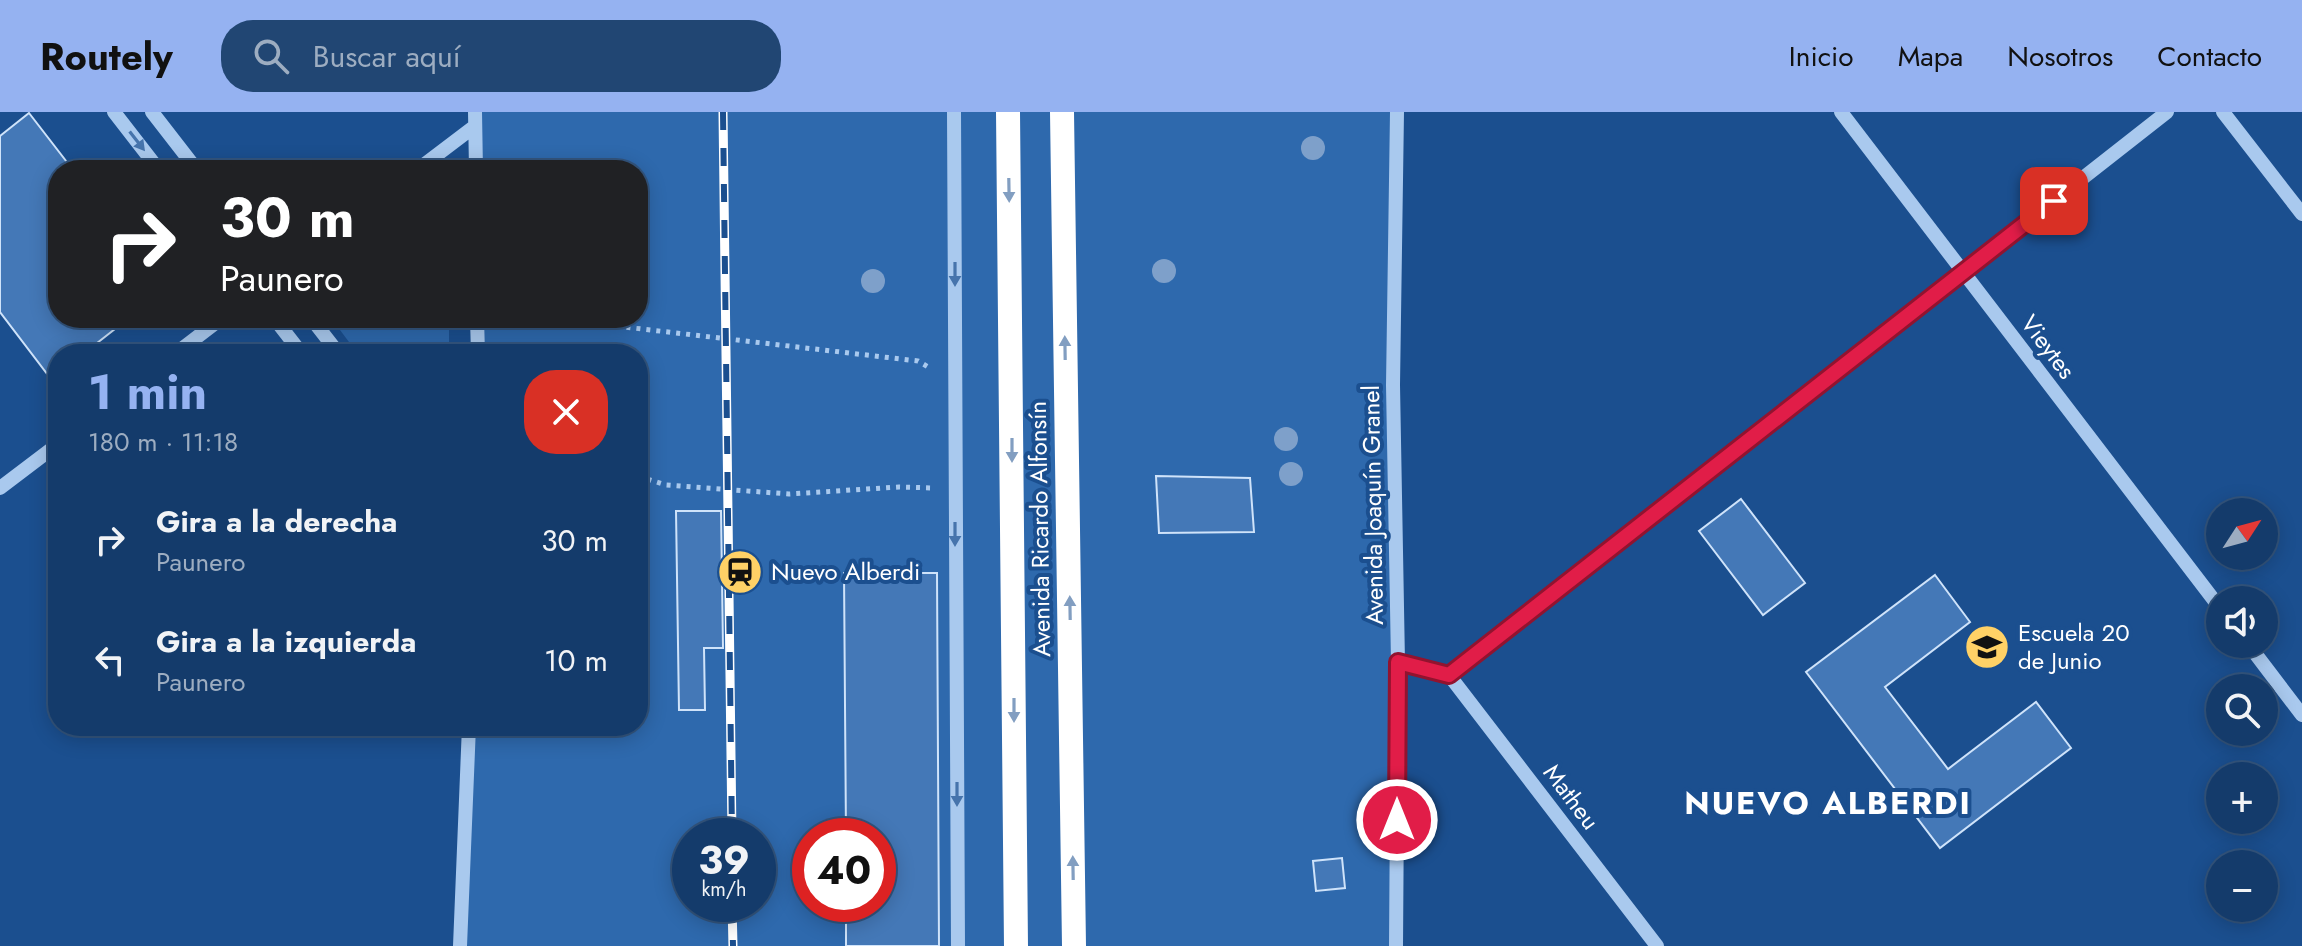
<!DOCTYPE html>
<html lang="es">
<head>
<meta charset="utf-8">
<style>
  :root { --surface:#143b6b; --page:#214673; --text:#f1f3f6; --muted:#9dadc1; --line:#33557e; --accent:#95b2f1 }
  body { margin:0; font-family:Jost,sans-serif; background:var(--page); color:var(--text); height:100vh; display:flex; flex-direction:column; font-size:30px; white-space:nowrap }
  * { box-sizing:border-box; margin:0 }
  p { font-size:26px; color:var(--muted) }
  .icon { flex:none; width:44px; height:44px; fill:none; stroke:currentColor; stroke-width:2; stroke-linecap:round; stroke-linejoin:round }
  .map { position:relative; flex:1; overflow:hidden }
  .panel { position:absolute; left:48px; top:232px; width:600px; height:392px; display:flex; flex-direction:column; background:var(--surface); border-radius:32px; box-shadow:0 4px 20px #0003,0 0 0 2px var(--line) }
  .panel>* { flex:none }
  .guide { position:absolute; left:48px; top:48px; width:600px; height:168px; border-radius:32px; box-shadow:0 4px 20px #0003,0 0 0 2px var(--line); background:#202124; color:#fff; overflow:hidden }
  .needle { width:52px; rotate:54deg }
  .buttons { position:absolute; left:2206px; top:386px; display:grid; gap:16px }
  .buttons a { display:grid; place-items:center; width:72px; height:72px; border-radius:50%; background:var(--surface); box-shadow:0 4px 20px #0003,0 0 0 2px var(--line); font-size:40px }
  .speed { position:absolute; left:672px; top:706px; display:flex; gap:16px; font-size:40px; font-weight:700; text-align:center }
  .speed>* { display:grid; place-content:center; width:104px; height:104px; border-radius:50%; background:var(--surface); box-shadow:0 4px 20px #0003,0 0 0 2px var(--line); line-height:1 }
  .speed small { font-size:20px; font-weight:400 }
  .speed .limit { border:12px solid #d22; background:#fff; color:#111 }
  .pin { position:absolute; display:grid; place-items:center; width:68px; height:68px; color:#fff; margin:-34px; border-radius:16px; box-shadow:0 4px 12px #0006 }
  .me { position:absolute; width:88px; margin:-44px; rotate:0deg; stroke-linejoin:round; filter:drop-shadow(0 0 6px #0008) }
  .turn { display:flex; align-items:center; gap:28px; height:168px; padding:0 40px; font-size:36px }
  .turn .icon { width:104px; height:104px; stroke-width:2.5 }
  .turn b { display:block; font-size:56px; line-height:68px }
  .round { display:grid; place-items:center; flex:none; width:84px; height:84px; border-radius:32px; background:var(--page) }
  .summary { display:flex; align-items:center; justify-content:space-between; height:136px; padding:0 40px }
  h1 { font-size:48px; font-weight:700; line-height:60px; color:var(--accent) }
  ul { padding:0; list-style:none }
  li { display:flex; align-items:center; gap:24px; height:120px; padding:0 40px }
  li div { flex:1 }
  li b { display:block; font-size:30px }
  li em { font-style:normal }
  header { display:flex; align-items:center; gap:48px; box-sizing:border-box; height:112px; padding:0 40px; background:var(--accent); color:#111 }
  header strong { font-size:38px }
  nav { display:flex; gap:44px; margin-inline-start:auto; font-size:28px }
  .search { width:560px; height:72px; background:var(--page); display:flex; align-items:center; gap:20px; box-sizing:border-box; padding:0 28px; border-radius:32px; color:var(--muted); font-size:30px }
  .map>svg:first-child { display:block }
</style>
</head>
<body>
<header>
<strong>Routely</strong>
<div class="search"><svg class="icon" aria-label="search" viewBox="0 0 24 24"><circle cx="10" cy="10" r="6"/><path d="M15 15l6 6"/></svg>Buscar aquí</div>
<nav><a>Inicio</a><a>Mapa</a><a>Nosotros</a><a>Contacto</a></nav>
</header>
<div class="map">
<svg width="2302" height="834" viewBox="0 0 2302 834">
  <rect width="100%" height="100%" fill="#1b4f8f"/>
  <path fill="#2e69ad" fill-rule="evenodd" d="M475 0H1397L1396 834H460L469 614H638V242H478L477 206H638V58H476ZM690 724H758V792H690ZM810 724H878V792H810Z
    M331 206H449V242H358Z"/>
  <path fill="#4478b7" stroke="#cfe3fa" stroke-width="2" d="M29 1 73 58H58V206H129L83 242H58V261L51 267 0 200V24Z
    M1156 364 1250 366 1254 420 1159 421Z
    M1741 387 1805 471 1763 503 1699 419Z
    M676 399H721L723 536H704L705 598H679Z
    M844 461H937L939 834H846V792H878V724H846Z
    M1935 463 1970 510 1885 575 1948 657 2036 590 2071 636 1940 736 1806 560Z
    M1342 746 1345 776 1316 779 1313 749Z"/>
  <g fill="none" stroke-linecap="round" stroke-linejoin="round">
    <path stroke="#a9c9ee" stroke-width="5" stroke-dasharray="4 6" stroke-linecap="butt" d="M547 206 918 249 930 256
      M638 364 666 373 789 382 899 375 934 376"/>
    <path stroke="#a9c9ee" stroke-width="14" d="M114 0 159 58
      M152 0 197 58
      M475 0 476 58
      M954 0 958 834
      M1841 0 2220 496
      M2223 0 2302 102
      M417 58 475 14
      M274 206 302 242
      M311 206 339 242
      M477 206 478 242
      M175 242 222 206
      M0 376 58 332
      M2248 532 2302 603
      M1398 550 1449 563
      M1449 563 2167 0
      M1449 563 1657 834
      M460 834 469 614
      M1396 834 1398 550 1393 273 1397 0"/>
    <path stroke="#fff" stroke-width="24" d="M1008 0 1016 834
      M1062 0 1074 834"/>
    <g stroke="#fff" stroke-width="9">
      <path id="rail" d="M723 0 732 724
        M732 792 733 834"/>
    </g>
    <use href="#rail" stroke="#1b4f8f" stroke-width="6" stroke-dasharray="18" stroke-linecap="butt"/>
  </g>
  <g fill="#7ea0ca">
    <circle cx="1313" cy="36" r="12"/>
    <circle cx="1164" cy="159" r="12"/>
    <circle cx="873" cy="169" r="12"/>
    <circle cx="1286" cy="327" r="12"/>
    <circle cx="1291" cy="362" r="12"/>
  </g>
  <defs><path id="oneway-solid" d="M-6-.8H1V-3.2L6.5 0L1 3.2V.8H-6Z" transform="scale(2)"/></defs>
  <g fill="#4674ac">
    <use href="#oneway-solid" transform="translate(137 29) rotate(52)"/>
    <use href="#oneway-solid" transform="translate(955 162) rotate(90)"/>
    <use href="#oneway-solid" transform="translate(955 422) rotate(90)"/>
    <use href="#oneway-solid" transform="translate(957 682) rotate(90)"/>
  </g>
  <g fill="#829ec1">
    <use href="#oneway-solid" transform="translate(1009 78) rotate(89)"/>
    <use href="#oneway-solid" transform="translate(1065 236) rotate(-91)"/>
    <use href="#oneway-solid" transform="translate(1012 338) rotate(90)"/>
    <use href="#oneway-solid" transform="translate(1070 496) rotate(-91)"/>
    <use href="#oneway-solid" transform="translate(1014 598) rotate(90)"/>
    <use href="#oneway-solid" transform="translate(1073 756) rotate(-91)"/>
  </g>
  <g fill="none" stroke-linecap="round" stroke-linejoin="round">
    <g stroke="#92132f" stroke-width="20">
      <path id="route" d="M1397 708 1398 550 1449 563 2054 89"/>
    </g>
    <use href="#route" stroke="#e11d48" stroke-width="14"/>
  </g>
  <defs>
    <g id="station-disc" transform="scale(2.3)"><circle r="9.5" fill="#ffd166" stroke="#1b4f8f"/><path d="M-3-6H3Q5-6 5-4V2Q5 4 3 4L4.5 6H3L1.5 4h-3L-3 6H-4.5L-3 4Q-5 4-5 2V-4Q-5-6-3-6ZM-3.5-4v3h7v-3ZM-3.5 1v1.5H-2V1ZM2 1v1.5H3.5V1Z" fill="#111"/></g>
    <g id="school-disc" transform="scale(2.3)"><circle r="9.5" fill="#ffd166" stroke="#1b4f8f"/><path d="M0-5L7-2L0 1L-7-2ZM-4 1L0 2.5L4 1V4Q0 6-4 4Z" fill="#111"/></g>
  </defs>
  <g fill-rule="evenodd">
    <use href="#station-disc" x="740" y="460"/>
    <use href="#school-disc" x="1987" y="535"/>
  </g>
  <g text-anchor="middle" stroke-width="8" stroke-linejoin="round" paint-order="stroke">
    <g font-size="24" fill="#fff" stroke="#1b4f8f">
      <text transform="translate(2048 235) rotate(53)" y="8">Vieytes</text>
      <text transform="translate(1373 393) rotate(-91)" y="8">Avenida Joaquín Granel</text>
      <text transform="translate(1040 417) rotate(-91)" y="8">Avenida Ricardo Alfonsín</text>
      <text transform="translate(1571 685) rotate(53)" y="8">Matheu</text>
    </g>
    <g font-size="24" fill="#fff" stroke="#1b4f8f" text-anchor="start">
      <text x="771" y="468">Nuevo Alberdi</text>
      <text x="2018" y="529">Escuela 20<tspan x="2018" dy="28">de Junio</tspan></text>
    </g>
    <g font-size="32" font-weight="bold" letter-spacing="2" fill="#fff" stroke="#1b4f8f">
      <text x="1828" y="702">NUEVO ALBERDI</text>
    </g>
  </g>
</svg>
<div class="buttons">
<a><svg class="needle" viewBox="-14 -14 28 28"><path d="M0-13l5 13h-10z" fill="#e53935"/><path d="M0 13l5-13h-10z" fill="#9dadc1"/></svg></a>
<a><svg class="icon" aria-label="sound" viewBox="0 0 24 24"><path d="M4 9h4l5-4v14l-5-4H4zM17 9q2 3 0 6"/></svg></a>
<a><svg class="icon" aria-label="search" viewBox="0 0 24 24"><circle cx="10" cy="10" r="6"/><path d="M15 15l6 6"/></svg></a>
<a>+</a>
<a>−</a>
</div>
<div class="speed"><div>39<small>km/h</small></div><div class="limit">40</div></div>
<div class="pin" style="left:2054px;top:89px;background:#d93025"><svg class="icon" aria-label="arrive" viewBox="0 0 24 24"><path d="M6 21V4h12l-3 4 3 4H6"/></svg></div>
<svg class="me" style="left:1397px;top:708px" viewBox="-20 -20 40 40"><circle r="17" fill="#e11d48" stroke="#fff" stroke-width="3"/><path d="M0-11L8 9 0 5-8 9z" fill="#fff"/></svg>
<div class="guide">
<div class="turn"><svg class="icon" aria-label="right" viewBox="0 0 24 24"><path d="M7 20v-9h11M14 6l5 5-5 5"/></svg><div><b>30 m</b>Paunero</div></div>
</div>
<section class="panel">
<div class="summary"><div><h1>1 min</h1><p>180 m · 11:18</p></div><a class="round" style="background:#d93025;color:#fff"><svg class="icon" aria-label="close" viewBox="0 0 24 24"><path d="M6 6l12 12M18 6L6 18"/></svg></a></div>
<ul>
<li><svg class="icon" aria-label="right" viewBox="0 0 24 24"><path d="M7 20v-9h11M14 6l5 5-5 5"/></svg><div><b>Gira a la derecha</b><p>Paunero</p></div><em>30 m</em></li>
<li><svg class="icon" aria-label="left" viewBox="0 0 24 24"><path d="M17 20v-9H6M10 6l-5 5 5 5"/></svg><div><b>Gira a la izquierda</b><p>Paunero</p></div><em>10 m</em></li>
</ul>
</section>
</div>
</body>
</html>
